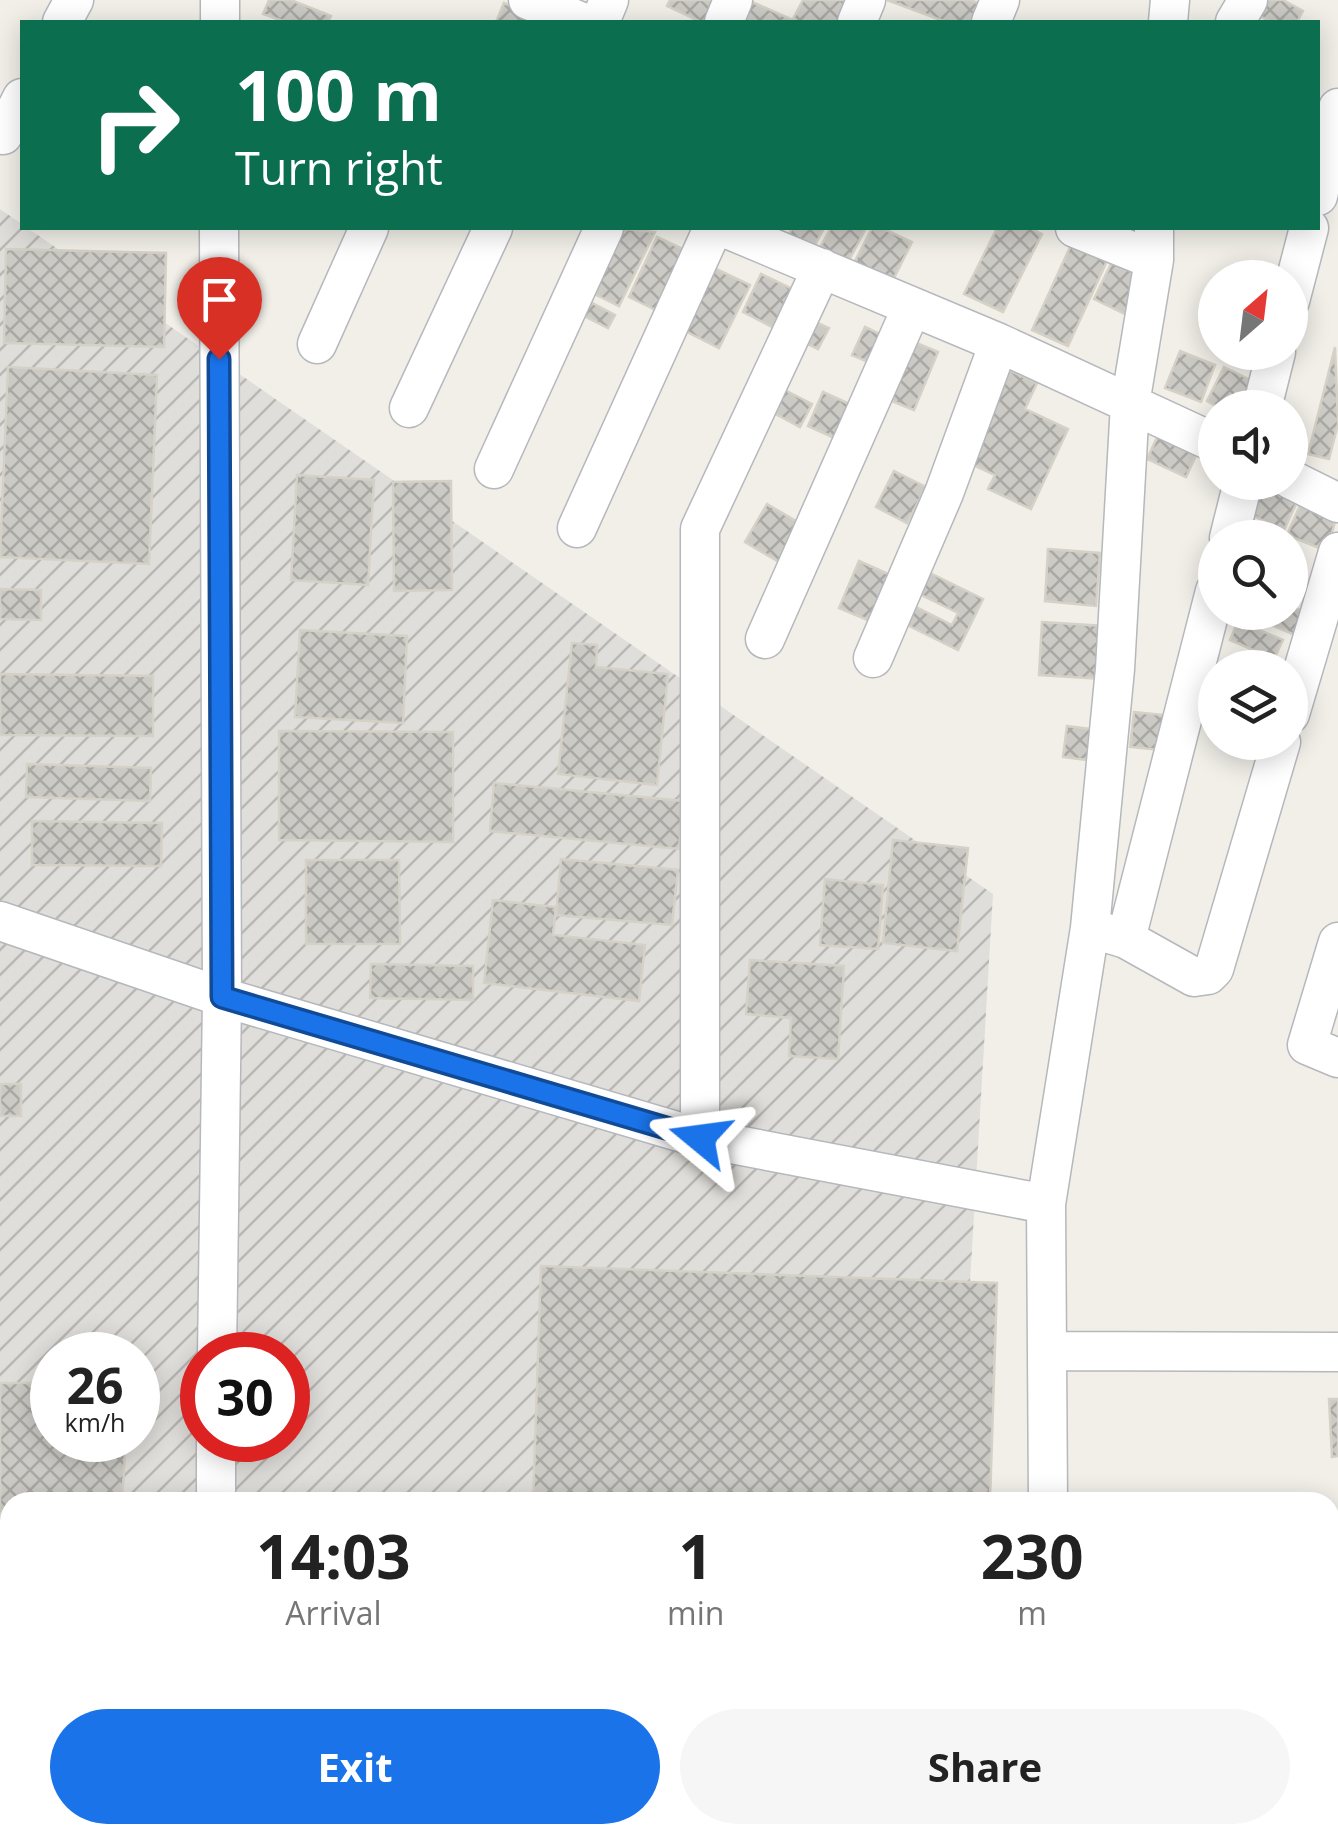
<!DOCTYPE html>
<html lang="en">
<head>
<meta charset="utf-8">
<style>
  :root { --surface:#fff; --page:#f6f6f6; --text:#222; --muted:#767676; --accent:#1a73e8 }
  body { margin:0; font-family:"Open Sans",sans-serif; background:var(--page); color:var(--text); height:100vh; display:flex; flex-direction:column; font-size:38px; white-space:nowrap }
  * { box-sizing:border-box; margin:0 }
  p { font-size:32px; color:var(--muted) }
  .icon { flex:none; width:55px; height:55px; fill:none; stroke:currentColor; stroke-width:2; stroke-linecap:round; stroke-linejoin:round }
  .map { position:relative; flex:1; overflow:hidden }
  .side { position:absolute; left:0px; top:1492px; width:1340px; height:352px; display:flex; flex-direction:column; background:var(--surface); border-radius:30px 30px 0 0; box-shadow:0 5px 25px #0003 }
  .side>* { flex:none }
  .guide { position:absolute; left:20px; top:20px; width:1300px; height:210px; border-radius:0px; box-shadow:0 5px 25px #0003; background:#0b6e4f; color:#fff; overflow:hidden }
  .needle { width:65px; rotate:28deg }
  .fabs { position:absolute; left:1198px; top:260px; display:grid; gap:20px }
  .fabs a { display:grid; place-items:center; width:110px; height:110px; border-radius:50%; background:var(--surface); box-shadow:0 5px 25px #0003; font-size:50px }
  .speed { position:absolute; left:30px; top:1332px; display:flex; gap:20px; font-size:50px; font-weight:700; text-align:center }
  .speed>* { display:grid; place-content:center; width:130px; height:130px; border-radius:50%; background:var(--surface); box-shadow:0 5px 25px #0003; line-height:1 }
  .speed small { font-size:25px; font-weight:400 }
  .speed .limit { border:15px solid #d22; background:#fff; color:#111 }
  .pin { position:absolute; display:grid; place-items:center; width:85px; height:85px; color:#fff; margin:-102px -42px; border-radius:50% 50% 50% 0; rotate:-45deg; box-shadow:0 0 10px #0007 }
  .pin .icon { rotate:45deg }
  .me { position:absolute; width:110px; margin:-55px; rotate:286deg; stroke-linejoin:round; filter:drop-shadow(0 0 8px #0008) }
  .turn { display:flex; align-items:center; gap:35px; height:210px; padding:0 50px; font-size:45px }
  .turn .icon { width:130px; height:130px; stroke-width:2.5 }
  .turn b { display:block; font-size:70px; line-height:85px }
  .eta { display:flex; justify-content:space-evenly; align-items:center; height:170px; text-align:center }
  .eta b { font-size:60px; font-weight:700; line-height:70px }
  .action { display:flex; gap:20px; margin-top:auto; padding:20px 50px }
  .action a { flex:1; height:115px; border-radius:60px; background:var(--accent); color:#fff; font-size:40px; font-weight:700; line-height:115px; text-align:center }
  .action a+a { background:var(--page); color:var(--text) }
  .map>svg:first-child { display:block }
</style>
</head>
<body>
<div class="map">
<svg width="1338" height="1844" viewBox="0 0 1338 1844">
  <defs>
    <pattern id="industrial-furrows" width="10" height="10" patternUnits="userSpaceOnUse" patternTransform="scale(2.5)"><rect width="10" height="10" fill="#e0deda"/><path d="M-1 1l2-2M0 10L10 0M9 11l2-2" fill="none" stroke="#b9b8b5"/></pattern>
    <pattern id="building-cross-hatch" width="8" height="8" patternUnits="userSpaceOnUse" patternTransform="scale(2.5)"><rect width="8" height="8" fill="#cccac5"/><path d="M0 0l8 8M0 8l8-8" fill="none" stroke="#a9a8a4"/></pattern>
  </defs>
  <rect width="100%" height="100%" fill="#f1efe8"/>
  <path fill="url(#industrial-furrows)" fill-rule="evenodd" d="M0 209 993 894 957 1502H10V1835H1330V1749H1338V1844H0ZM52 1355H138V1440H52ZM202 1355H288V1440H202Z"/>
  <path fill="url(#building-cross-hatch)" stroke="#d6d1c6" stroke-width="2.5" d="M269 0H291L331 16 328 22H286L263 14Z
    M670 0H725L714 22H701L667 6Z
    M803 0H842L856 7 848 22H799L793 19Z
    M887 0H970L978 3 970 22H946Z
    M1262 0H1283L1303 11 1297 22H1271L1254 13Z
    M752 2 791 19 789 22H743Z
    M504 3 545 22H496Z
    M617 228 655 232 619 306 586 290Z
    M792 228H824L814 247 789 234Z
    M831 228H866L847 264 819 249Z
    M872 228H882L912 242 890 286 852 267Z
    M997 228H1030L1042 234 1003 312 964 294Z
    M657 237 692 253 664 314 629 297Z
    M1071 245 1107 261 1068 346 1032 330Z
    M6 249 166 253 164 347 4 343Z
    M1112 262 1147 279 1129 316 1094 299Z
    M708 265 750 285 719 348 677 327Z
    M761 274 801 293 782 332 743 312Z
    M583 298 615 315 608 328 576 312Z
    M809 319 829 328 818 349 799 340Z
    M865 327 884 336 870 363 852 355Z
    M907 339 938 352 914 410 882 397Z
    M1335 347 1338 424 1329 459 1308 454Z
    M1180 351 1215 365 1201 402 1165 388Z
    M8 367 157 375 149 564 0 557Z
    M1224 367 1259 384 1248 408H1219L1207 401Z
    M1004 368 1037 383 1025 409 1068 429 1031 509 988 489 995 475 962 460Z
    M779 387 812 404 800 427 768 410Z
    M823 392 854 406 839 440 808 426Z
    M1161 429 1200 447 1186 477 1147 459Z
    M894 471 926 487 907 523 876 507Z
    M297 475 374 480 368 585 291 580Z
    M451 481 452 590 394 591 393 482Z
    M1263 483 1298 500 1284 530 1249 514Z
    M1304 496 1338 511 1327 551 1287 535Z
    M767 504 801 524 779 562 745 542Z
    M1048 549 1100 553 1096 606 1045 601Z
    M859 561 895 577 875 623 839 608Z
    M920 568 983 599 958 650 895 619 904 601 952 625 958 613 909 589Z
    M0 589 41 590V620L0 619Z
    M1290 606 1312 615 1302 638 1241 612H1290Z
    M1238 621 1283 640 1274 659 1230 640Z
    M1042 622 1105 626 1102 679 1039 675Z
    M300 630 407 636 403 723 295 717Z
    M572 643 597 645 596 667 668 674 657 785 558 774Z
    M0 674 153 676V736L0 735Z
    M1134 712 1164 715 1160 750 1130 747Z
    M1067 726 1099 730 1095 761 1063 757Z
    M279 731 453 732V842L279 840Z
    M27 764 151 768 150 801 26 797Z
    M494 783 683 801 679 849 490 831Z
    M32 821 162 823 161 866 32 865Z
    M893 840 968 848 957 951 883 943Z
    M561 859 678 870 672 925 556 915Z
    M306 860H399L400 944H306Z
    M825 879 883 885 878 949 820 945Z
    M493 900 556 907 553 935 645 945 639 1001 484 983Z
    M750 960 844 966 838 1059 789 1056 791 1018 746 1014Z
    M371 964 473 966V1000L370 998Z
    M0 1084H21V1116H0Z
    M541 1266 997 1283 990 1502H533Z
    M0 1383H52V1440H126L122 1502H10V1511H0Z
    M1329 1399H1338V1456L1332 1457Z
    M0 1549H10V1630H0Z
    M1330 1570 1338 1637V1647L1330 1648Z
    M0 1641H10V1835H81V1844H0Z"/>
  <g fill="none" stroke-linecap="round" stroke-linejoin="round">
    <g stroke="#b5b8bc" stroke-width="41">
      <path id="street" d="M528 0 582 22
        M62 22 74 0
        M220 22V0
        M600 22 609 0
        M724 22 733 0
        M857 22 866 0
        M991 22 1000 0
        M1168 22 1170 0
        M1235 22 1248 0
        M3 135 22 98
        M1318 196 1338 108
        M725 228 999 343 1215 443
        M1075 228 1154 260
        M1290 301 1309 228
        M317 344 369 228
        M409 408 493 228
        M1262 408 1276 352
        M494 469 604 228
        M1290 479 1338 503
        M577 528 713 228
        M1229 538 1243 482
        M765 639 912 307
        M873 658 944 493 999 343
        M1290 714 1338 552
        M0 921 222 997 700 1138 1046 1204
        M1090 928 1126 939 1194 977 1208 975 1214 969 1281 742
        M1126 939 1215 591
        M1338 942 1307 1045 1338 1058
        M700 1138V529L822 268
        M1047 1351 1338 1352
        M217 1355 222 997 219 228
        M216 1502V1440
        M1048 1502 1046 1204 1090 928 1115 669 1130 404 1154 260V228
        M1050 1835V1844
        M211 1844V1835"/>
    </g>
    <use href="#street" stroke="#fff" stroke-width="38"/>
  </g>
  <g fill="none" stroke-linecap="round" stroke-linejoin="round">
    <g stroke="#114b97" stroke-width="25">
      <path id="route" d="M219 359 222 997 700 1138"/>
    </g>
    <use href="#route" stroke="#1a73e8" stroke-width="18"/>
  </g>
</svg>
<div class="fabs">
<a><svg class="needle" viewBox="-14 -14 28 28"><path d="M0-13l5 13h-10z" fill="#e53935"/><path d="M0 13l5-13h-10z" fill="#767676"/></svg></a>
<a><svg class="icon" aria-label="sound" viewBox="0 0 24 24"><path d="M4 9h4l5-4v14l-5-4H4zM17 9q2 3 0 6"/></svg></a>
<a><svg class="icon" aria-label="search" viewBox="0 0 24 24"><circle cx="10" cy="10" r="6"/><path d="M15 15l6 6"/></svg></a>
<a><svg class="icon" aria-label="layers" viewBox="0 0 24 24"><path d="M12 4l9 5-9 5-9-5zM3 14l9 5 9-5"/></svg></a>
</div>
<div class="speed"><div>26<small>km/h</small></div><div class="limit">30</div></div>
<div class="pin" style="left:219px;top:359px;background:#d93025"><svg class="icon" aria-label="arrive" viewBox="0 0 24 24"><path d="M6 21V4h12l-3 4 3 4H6"/></svg></div>
<svg class="me" style="left:700px;top:1138px" viewBox="-20 -20 40 40"><path d="M0-17L14 15 0 8-14 15z" fill="#1a73e8" stroke="#fff" stroke-width="4"/></svg>
<div class="guide">
<div class="turn"><svg class="icon" aria-label="right" viewBox="0 0 24 24"><path d="M7 20v-9h11M14 6l5 5-5 5"/></svg><div><b>100 m</b>Turn right</div></div>
</div>
<section class="side">
<div class="eta">
<div><b>14:03</b><p>Arrival</p></div>
<div><b>1</b><p>min</p></div>
<div><b>230</b><p>m</p></div>
</div>
<div class="action"><a>Exit</a><a>Share</a></div>
</section>
</div>
</body>
</html>
